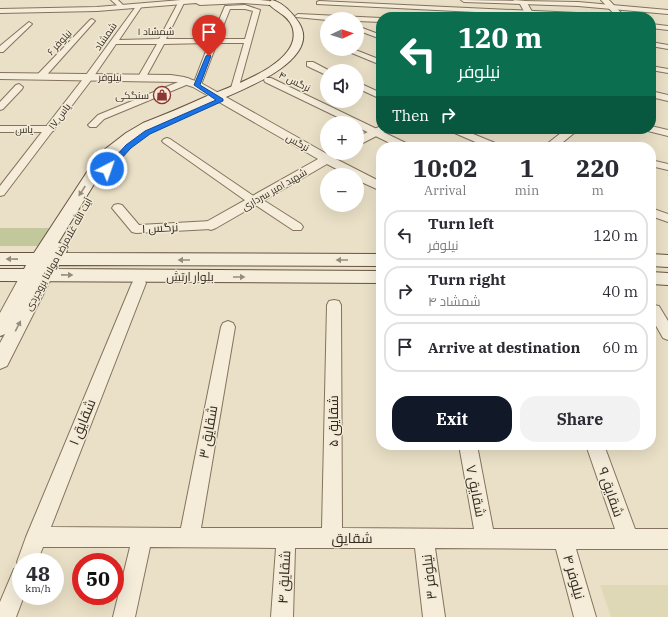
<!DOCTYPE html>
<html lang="en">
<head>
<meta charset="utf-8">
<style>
  :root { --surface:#fff; --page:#f2f2f3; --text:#2b2b33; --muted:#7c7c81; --line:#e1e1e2; --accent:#111827 }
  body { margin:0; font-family:"IBM Plex Serif",Cairo,serif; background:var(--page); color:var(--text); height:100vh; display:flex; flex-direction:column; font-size:15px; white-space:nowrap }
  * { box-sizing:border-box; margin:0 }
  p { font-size:13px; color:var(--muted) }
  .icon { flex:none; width:22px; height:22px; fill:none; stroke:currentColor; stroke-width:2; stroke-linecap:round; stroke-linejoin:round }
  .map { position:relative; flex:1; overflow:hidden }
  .panel { position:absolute; left:376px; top:142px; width:280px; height:308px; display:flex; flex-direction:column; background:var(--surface); border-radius:16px; box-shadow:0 4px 16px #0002 }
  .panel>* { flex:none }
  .guide { position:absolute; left:376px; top:12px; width:280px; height:122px; border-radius:16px; box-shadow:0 4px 16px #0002; background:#0b6e4f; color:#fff; overflow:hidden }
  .needle { width:26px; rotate:86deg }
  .buttons { position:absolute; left:320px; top:12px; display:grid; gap:8px }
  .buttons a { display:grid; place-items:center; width:44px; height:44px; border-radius:50%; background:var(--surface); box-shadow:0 4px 16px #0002; font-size:20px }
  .speed { position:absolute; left:12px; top:553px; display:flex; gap:8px; font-size:20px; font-weight:700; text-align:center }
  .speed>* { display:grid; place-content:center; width:52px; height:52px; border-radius:50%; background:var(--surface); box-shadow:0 4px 16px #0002; line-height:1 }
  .speed small { font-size:10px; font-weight:400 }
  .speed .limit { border:6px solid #d22; background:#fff; color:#111 }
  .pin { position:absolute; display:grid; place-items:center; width:34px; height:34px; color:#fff; margin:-41px -17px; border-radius:50% 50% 50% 0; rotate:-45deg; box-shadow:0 0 4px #0007 }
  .pin .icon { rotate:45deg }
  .me { position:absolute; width:44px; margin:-22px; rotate:41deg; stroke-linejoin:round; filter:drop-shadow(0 0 3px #0008) }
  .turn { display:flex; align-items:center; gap:14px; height:84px; padding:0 16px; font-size:18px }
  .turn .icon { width:52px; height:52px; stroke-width:2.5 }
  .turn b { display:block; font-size:28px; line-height:34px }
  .then { display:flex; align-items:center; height:38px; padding:0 16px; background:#0003; gap:8px; font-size:15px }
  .eta { display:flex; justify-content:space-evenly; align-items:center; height:68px; text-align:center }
  .eta b { font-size:24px; font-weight:700; line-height:28px }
  .action { display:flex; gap:8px; margin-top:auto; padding:8px 16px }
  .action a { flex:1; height:46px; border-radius:16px; background:var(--accent); color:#fff; font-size:16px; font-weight:700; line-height:46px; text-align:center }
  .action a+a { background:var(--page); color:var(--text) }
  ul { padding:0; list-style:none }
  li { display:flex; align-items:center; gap:12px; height:50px; margin:0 8px 6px; padding:0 8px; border:2px solid var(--line); border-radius:16px }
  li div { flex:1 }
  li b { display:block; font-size:15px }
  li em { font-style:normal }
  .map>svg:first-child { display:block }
</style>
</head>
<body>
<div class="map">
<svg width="668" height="617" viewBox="0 0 668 617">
  <rect width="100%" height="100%" fill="#eae0c7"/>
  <path fill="#dfd8b6" d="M600 585H668V617H611Z"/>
  <path fill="#c2c79c" d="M0 228H50L39 246H0Z"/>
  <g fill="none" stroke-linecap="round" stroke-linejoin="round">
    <g stroke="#84735e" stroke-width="2">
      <path id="minor" d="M111 0H118L125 7 120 8Z
        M461 0 578 2 668 10V14L578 6 464 2Z
        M181 1 184 3 166 39H211L225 6 245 5 260 10 238 90H232L231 88 244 43H217L201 85 197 88 193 85 209 43 164 44 146 77 142 79 138 77 157 44H116L92 79 4 195 0 196V186L86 75 137 5 142 6 119 40 159 39 178 3ZM230 9H245L253 11 245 39H218Z
        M319 1 620 15 623 17H577L317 4V2Z
        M298 14 381 18V22L357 21V19L327 20 296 17 295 16Z
        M92 19 95 21 94 22 44 78H38L37 76 38 74 90 20Z
        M29 22 32 24 31 25 3 52H0V46Z
        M651 24 668 26V30L651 28Z
        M357 26 381 35V39L357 30Z
        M323 39H327V43H323Z
        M651 42 668 45V49L651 46Z
        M342 49H353L381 60V65Z
        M307 62H313L330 71H327V74H324L307 66Z
        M651 66 668 69V73L651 70Z
        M188 78 192 81 191 83 104 119 96 127H90L88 125 98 115Z
        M265 78H271L410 145 411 147H398L357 127V123H350L265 82 264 80Z
        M357 82 381 93V99L357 88Z
        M19 84 23 87 22 89 3 109 0 110V102L16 85Z
        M651 91 668 95V101L651 97Z
        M651 126 668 130V136L648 131 646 129H651Z
        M448 129H461L500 145 501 147H487L450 131Z
        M167 138 170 139 255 197 260 198 301 224 303 227 301 230H293L254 204 249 203 164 143 162 141 164 139Z
        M651 160 668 164V170L651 166Z
        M118 204 122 205 139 225 211 221 215 222 217 225 215 228 211 229 136 233 132 232 112 208 114 205Z
        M651 208 668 214V222L651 216Z
        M139 278 144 280 146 283 51 527 181 528 221 327 223 323 228 321 233 323 235 327 201 528H322L327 305 329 301 334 300 339 301 341 305 342 528 474 529 459 445H477L493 529H615L586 445H604L635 529H668V549H576L596 617H574L556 549 435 548 445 617H423L415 548H295L293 617H271L276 548 150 547 135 617H113L130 547H43L37 562H21V596H24L16 617H0V602L14 569 19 567 17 562 26 537 132 283 134 280Z
        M654 305 659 306 668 321V340L663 338 651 317V306Z"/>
    </g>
    <g stroke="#84735e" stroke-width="2">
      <path id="tertiary" d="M181 0H260L269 1 273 3 269 5 243 3 200 5 196 3 97 11 0 13V9L97 7Z
        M513 0 526 1 535 17H527L520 4Z
        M601 0H609L625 17H617Z
        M0 73 171 75 184 77 201 83 327 154 340 153 339 157 336 159 381 182V191L357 180V175H348L327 164 216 228 211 230 206 228 204 225 206 222 318 159 193 87 178 82 0 79Z
        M0 126H49L53 127 55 129 53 131 49 132H0Z
        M381 126V129H388L386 131 357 146V137Z
        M566 129H579L557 147H543Z
        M29 269 35 271 37 276 39 271 45 269 51 271 53 275 7 366 0 369V343L5 334 0 336V313L23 271Z"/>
    </g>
    <g stroke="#665441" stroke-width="2">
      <path id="secondary" d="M272 0C284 3 293 14 299 23 323 61 237 92 214 102 194 111 173 120 153 129L136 139 114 156 102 171 58 243 66 244 68 248 66 253 381 254V266L59 265 57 269 381 271V283L0 281V269H24L26 265H0V253H34L89 169 104 150 126 133 143 123C164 115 185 106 205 97 229 87 306 63 292 26 287 14 275 12 268 3Z
        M651 254 668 255V267L651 266Z
        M651 272 668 273V285L651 284Z"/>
    </g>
    <use href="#minor" fill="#f5edda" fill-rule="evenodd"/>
    <use href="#tertiary" fill="#f5edda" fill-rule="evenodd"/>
    <use href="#secondary" fill="#f5edda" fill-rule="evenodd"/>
  </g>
  <defs><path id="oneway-solid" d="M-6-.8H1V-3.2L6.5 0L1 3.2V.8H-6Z"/></defs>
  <g fill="#968c7e">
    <use href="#oneway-solid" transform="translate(82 191) rotate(123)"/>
    <use href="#oneway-solid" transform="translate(12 259) rotate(-179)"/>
    <use href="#oneway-solid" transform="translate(184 260) rotate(-180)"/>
    <use href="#oneway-solid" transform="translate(342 260) rotate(-180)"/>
    <use href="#oneway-solid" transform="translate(67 275) rotate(1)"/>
    <use href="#oneway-solid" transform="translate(239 277)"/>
    <use href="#oneway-solid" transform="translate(18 326) rotate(-63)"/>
  </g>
  <path fill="#1a73e8" stroke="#114b97" d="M209 54 211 56 200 85 223 99V101L150 134 131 148 110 171H105V168L126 145 145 131 216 100 194 85 206 56Z"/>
  <defs>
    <g id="shop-ring" transform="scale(0.9)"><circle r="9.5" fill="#f2ead6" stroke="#8d3535" stroke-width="1.5"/><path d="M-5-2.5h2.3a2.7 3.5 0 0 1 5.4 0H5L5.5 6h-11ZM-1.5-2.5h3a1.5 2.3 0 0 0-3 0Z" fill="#8d3535"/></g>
  </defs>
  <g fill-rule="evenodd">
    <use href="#shop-ring" x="162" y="95"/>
  </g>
  <g text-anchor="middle" stroke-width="3" stroke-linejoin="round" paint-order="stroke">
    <g font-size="10" fill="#362b21" stroke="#f2ead6">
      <text x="156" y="35">شمشاد ۱</text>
      <text transform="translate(105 36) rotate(-55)" y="4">شمشاد</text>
      <text transform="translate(59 42) rotate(-47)" y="4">نیلوفر ۶</text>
      <text transform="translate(110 77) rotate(1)" y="4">نیلوفر</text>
      <text transform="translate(295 81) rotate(26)" y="4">نرگس ۴</text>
      <text transform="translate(59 116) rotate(-53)" y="4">یاس ۱۷</text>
      <text x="24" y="133">یاس</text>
      <text transform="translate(298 142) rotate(29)" y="4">نرگس</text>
      <text transform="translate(274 189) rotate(-30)" y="4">شهید امیر سرداری</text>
      <text transform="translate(58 254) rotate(-61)" y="4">آیت الله غلامرضا مولانا بروجردی</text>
    </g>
    <g font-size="10" fill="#362b21" stroke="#f2ead6" text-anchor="end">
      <text x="149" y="99">سنگکی</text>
    </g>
    <g font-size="12" fill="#362b21" stroke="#f2ead6">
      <text transform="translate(160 228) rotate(-3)" y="4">نرگس ۱</text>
      <text x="190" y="281">بلوار ارتش</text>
    </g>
    <g font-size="14" fill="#362b21" stroke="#f2ead6">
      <text transform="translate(333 421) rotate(-90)" y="5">شقایق ۵</text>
      <text transform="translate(82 422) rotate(-68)" y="5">شقایق ۱</text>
      <text transform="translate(208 432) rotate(-80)" y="5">شقایق ۳</text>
      <text transform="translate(476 491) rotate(79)" y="5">شقایق ۷</text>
      <text transform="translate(611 492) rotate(71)" y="5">شقایق ۹</text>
      <text x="352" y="543">شقایق</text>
      <text transform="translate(284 577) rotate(-87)" y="5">شقایق ۴</text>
      <text transform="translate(429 577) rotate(-97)" y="5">نیلوفر ۳</text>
      <text transform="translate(574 577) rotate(74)" y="5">نیلوفر ۴</text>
    </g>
  </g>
</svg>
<div class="buttons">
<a><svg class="needle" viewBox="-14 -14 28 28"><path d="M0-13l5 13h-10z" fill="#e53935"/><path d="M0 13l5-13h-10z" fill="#7c7c81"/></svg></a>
<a><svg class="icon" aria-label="sound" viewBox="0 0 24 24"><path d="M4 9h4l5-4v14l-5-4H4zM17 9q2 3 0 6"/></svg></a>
<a>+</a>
<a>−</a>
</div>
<div class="speed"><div>48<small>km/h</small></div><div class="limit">50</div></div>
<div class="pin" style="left:209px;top:56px;background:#d93025"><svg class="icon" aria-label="arrive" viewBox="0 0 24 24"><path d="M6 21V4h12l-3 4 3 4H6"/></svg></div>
<svg class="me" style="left:107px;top:169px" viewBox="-20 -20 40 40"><circle r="17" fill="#1a73e8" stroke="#fff" stroke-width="3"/><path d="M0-11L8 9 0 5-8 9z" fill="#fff"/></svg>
<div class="guide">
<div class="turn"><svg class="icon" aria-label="left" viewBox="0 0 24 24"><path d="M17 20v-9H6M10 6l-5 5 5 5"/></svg><div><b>120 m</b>نیلوفر</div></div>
<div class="then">Then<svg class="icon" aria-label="right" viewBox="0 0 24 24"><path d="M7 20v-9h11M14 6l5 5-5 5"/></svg></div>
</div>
<section class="panel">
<div class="eta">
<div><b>10:02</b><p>Arrival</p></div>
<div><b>1</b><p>min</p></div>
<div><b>220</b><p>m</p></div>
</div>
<ul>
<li><svg class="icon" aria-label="left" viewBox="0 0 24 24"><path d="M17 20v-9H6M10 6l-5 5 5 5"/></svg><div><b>Turn left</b><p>نیلوفر</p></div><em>120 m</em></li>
<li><svg class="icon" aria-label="right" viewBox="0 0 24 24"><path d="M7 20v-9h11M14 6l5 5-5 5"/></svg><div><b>Turn right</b><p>شمشاد ۴</p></div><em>40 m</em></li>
<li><svg class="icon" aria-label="arrive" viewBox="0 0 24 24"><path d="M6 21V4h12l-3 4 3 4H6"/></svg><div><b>Arrive at destination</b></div><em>60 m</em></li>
</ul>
<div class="action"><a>Exit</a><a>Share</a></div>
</section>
</div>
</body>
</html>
